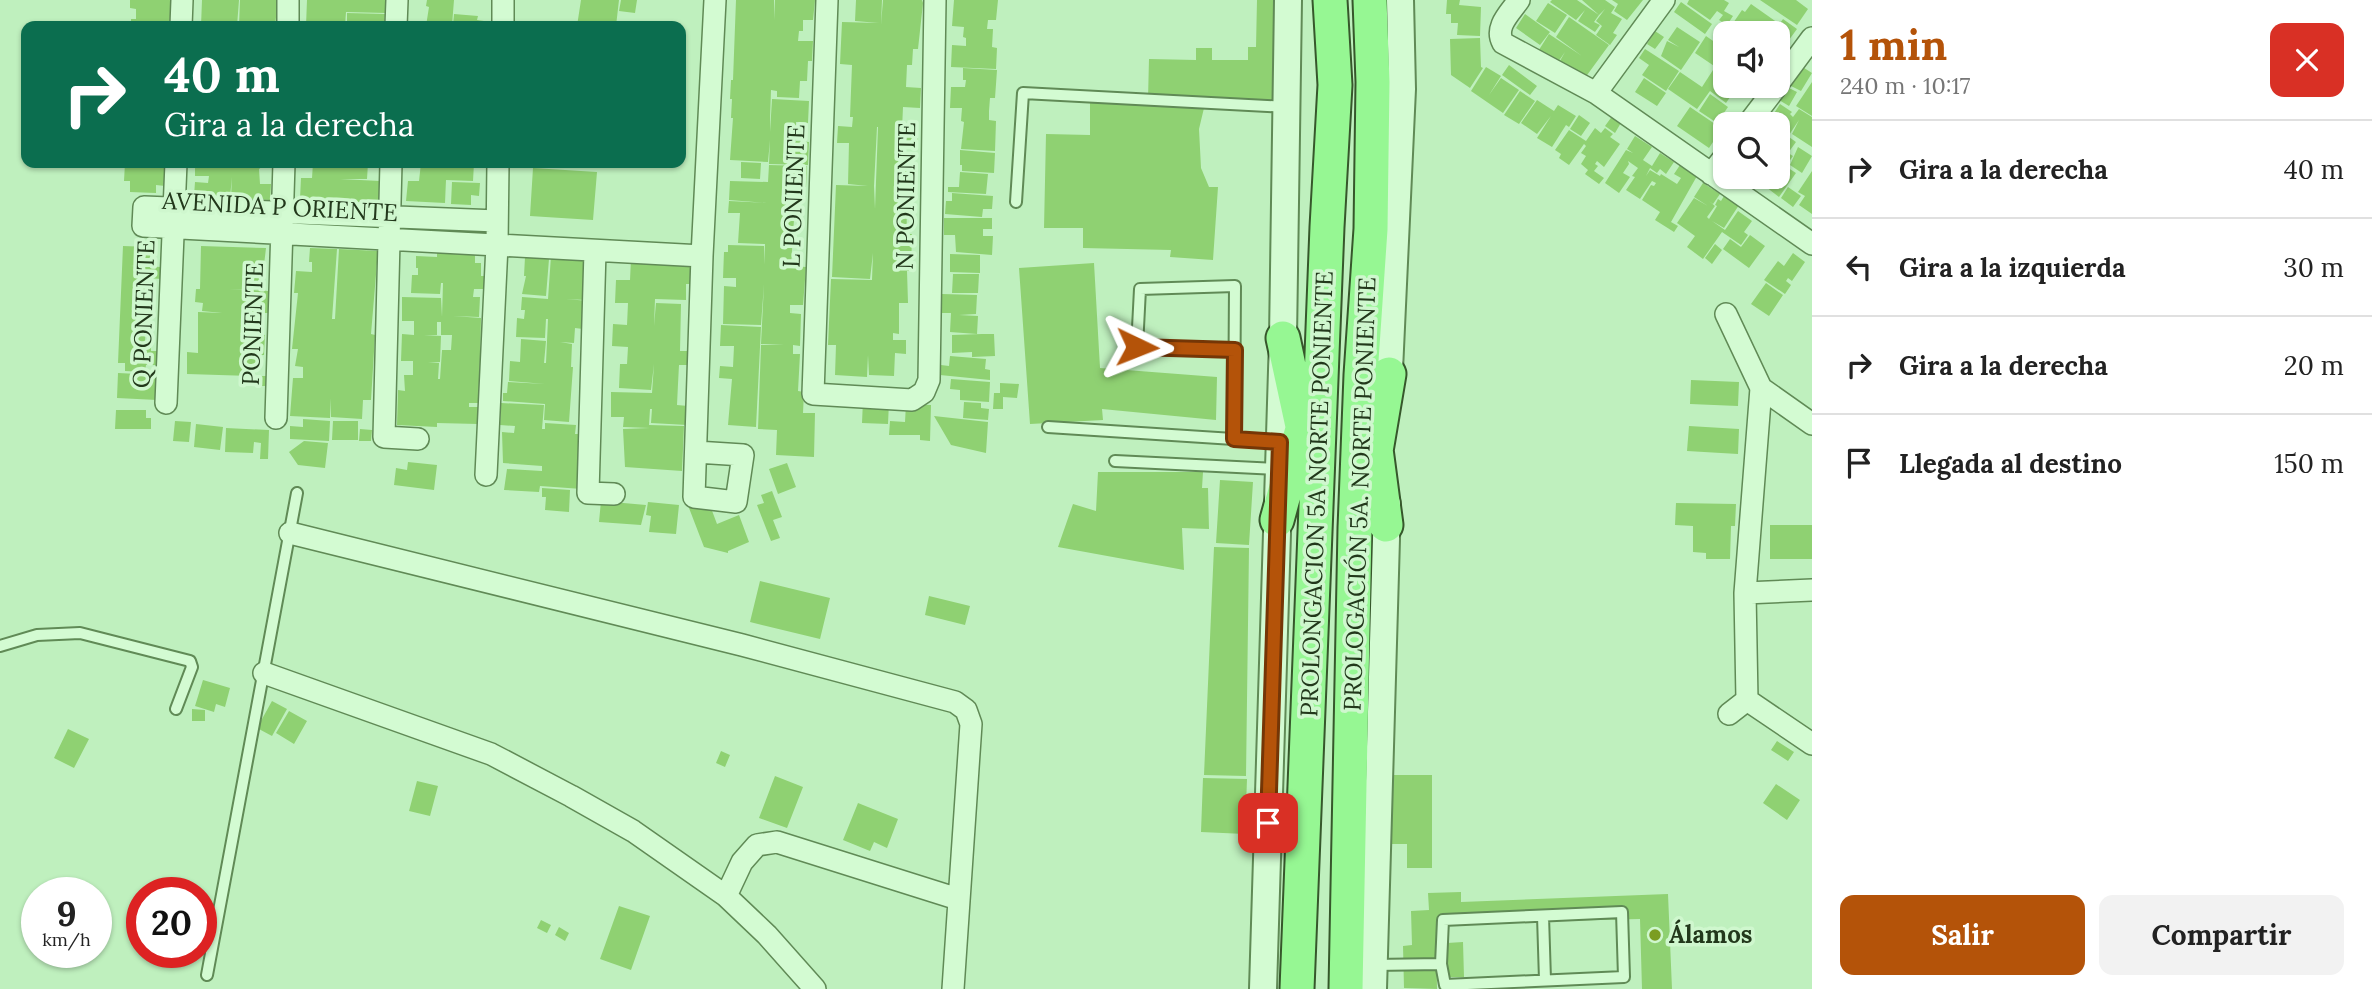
<!DOCTYPE html>
<html lang="es">
<head>
<meta charset="utf-8">
<style>
  :root { --surface:#fff; --page:#f2f2f2; --text:#222; --muted:#767676; --line:#e0e0e0; --accent:#b45309 }
  body { margin:0; font-family:Lora,serif; background:var(--page); color:var(--text); height:100vh; display:flex; flex-direction:column; font-size:26px; white-space:nowrap }
  * { box-sizing:border-box; margin:0 }
  p { font-size:23px; color:var(--muted) }
  .icon { flex:none; width:38px; height:38px; fill:none; stroke:currentColor; stroke-width:2; stroke-linecap:round; stroke-linejoin:round }
  .map { position:relative; flex:1; overflow:hidden }
  .sheet { display:flex; flex-direction:column; background:var(--surface); width:560px }
  .sheet>* { flex:none }
  .banner { position:absolute; left:21px; top:21px; width:665px; height:147px; border-radius:14px; box-shadow:0 2px 5px #0004; background:#0b6e4f; color:#fff; overflow:hidden }
  .controls { position:absolute; left:1713px; top:21px; display:grid; gap:14px }
  .controls a { display:grid; place-items:center; width:77px; height:77px; border-radius:14px; background:var(--surface); box-shadow:0 2px 5px #0004; font-size:35px }
  .speed { position:absolute; left:21px; top:877px; display:flex; gap:14px; font-size:35px; font-weight:700; text-align:center }
  .speed>* { display:grid; place-content:center; width:91px; height:91px; border-radius:50%; background:var(--surface); box-shadow:0 2px 5px #0004; line-height:1 }
  .speed small { font-size:18px; font-weight:400 }
  .speed .limit { border:10px solid #d22; background:#fff; color:#111 }
  .pin { position:absolute; display:grid; place-items:center; width:60px; height:60px; color:#fff; margin:-30px; border-radius:14px; box-shadow:0 4px 10px #0006 }
  .me { position:absolute; width:77px; margin:-38px; rotate:92deg; stroke-linejoin:round; filter:drop-shadow(0 0 5px #0008) }
  .turn { display:flex; align-items:center; gap:24px; height:147px; padding:0 28px; font-size:32px }
  .turn .icon { width:91px; height:91px; stroke-width:2.5 }
  .turn b { display:block; font-size:49px; line-height:60px }
  .round { display:grid; place-items:center; flex:none; width:74px; height:74px; border-radius:14px; background:var(--page) }
  .overview { display:flex; align-items:center; justify-content:space-between; height:119px; padding:0 28px }
  h1 { font-size:42px; font-weight:800; line-height:52px; color:var(--accent) }
  .primary-button { display:flex; gap:14px; margin-top:auto; padding:14px 28px }
  .primary-button a { flex:1; height:80px; border-radius:14px; background:var(--accent); color:#fff; font-size:28px; font-weight:800; line-height:80px; text-align:center }
  .primary-button a+a { background:var(--page); color:var(--text) }
  ul { padding:0; list-style:none }
  li { display:flex; align-items:center; gap:21px; height:98px; padding:0 28px; border-top:2px solid var(--line) }
  li div { flex:1 }
  li b { display:block; font-size:26px }
  li em { font-style:normal }
  main { display:flex; flex:1; min-height:0 }
  .map>svg:first-child { display:block }
</style>
</head>
<body>
<main>
<div class="map">
<svg width="1812" height="989" viewBox="0 0 1812 989">
  <rect width="100%" height="100%" fill="#bff0be"/>
  <path fill="#8fd172" fill-rule="evenodd" d="M130 0H172L169 26H131V19H136V9L130 8Z
    M202 0H239L237 26H201Z
    M240 0H278L275 26H239Z
    M307 0H386V13L346 12 345 26H306Z
    M427 0H454L452 25 426 26 429 7 426 6Z
    M581 0H619L616 26H577Z
    M621 0H637L635 13 619 11Z
    M736 0H774V20L775 0H815L813 20H803V31H799L798 41H813L812 61H808L807 81H800L799 98 777 97V91L771 90 770 120V132L772 99 809 101 808 123 796 122V141L809 142 808 165 769 164 770 140 768 162 730 160 733 118H731L732 99H730L731 80H733Z
    M856 0H882L881 25 883 0H922L923 3 918 49H913L912 65H907L906 87 921 88 920 108 903 107 902 129H918L917 149H904L903 167 916 168 915 190H906L907 234H912L911 271H907L908 303H899V334L893 333V340H906V354L895 353 894 376 869 375 868 355 867 377 835 375 836 345H828L831 279 872 280 873 253 870 279 832 277 836 185 868 186 848 184 849 143H837L838 126 852 127 853 117H850L852 65 840 64 842 22 879 23 855 21ZM877 127H878L875 209 874 186Z
    M954 0H998L996 20H988L987 29H993L992 47 997 48 996 69 951 67 952 45 966 46V38L963 37 964 27 952 26Z
    M1257 0H1277L1275 101 1148 99 1149 59 1196 60V48H1212V60H1248V47H1256Z
    M1447 0H1460L1459 5 1481 7 1480 36 1457 35 1458 23H1451V14H1446Z
    M1552 0H1577L1599 15 1594 22 1600 25 1595 32 1578 21 1585 10 1576 20 1550 2Z
    M1582 0H1605L1615 7 1611 13 1622 19 1613 33 1617 35 1610 45 1596 35 1602 26 1596 21 1605 9 1599 15Z
    M1612 0H1643L1627 20 1614 11 1618 4Z
    M1689 0H1724L1729 3 1724 11 1733 16 1727 25 1719 20 1723 15 1717 11 1710 20 1687 4Z
    M1760 0H1796L1808 9 1797 25Z
    M1681 2 1712 24 1705 34 1674 12Z
    M1548 3 1567 15 1555 33 1536 21Z
    M1751 4 1778 23 1771 33H1735L1729 29 1742 10 1745 12Z
    M347 13 385 14 384 26H347Z
    M454 14 478 16 477 20 484 21V26H453Z
    M1525 14 1550 32 1540 45 1516 28Z
    M1569 17 1609 45 1582 82 1557 66 1565 52 1556 65 1537 53 1549 34 1582 56 1556 37Z
    M1783 19 1797 29 1783 48 1778 45V33H1773Z
    M1677 27 1700 42 1681 70 1661 56 1667 41 1679 47 1668 40Z
    M1655 31 1664 37 1655 49 1647 44Z
    M1706 36 1726 50V74L1695 53Z
    M1480 38 1481 67 1483 68 1470 88 1451 75 1450 39Z
    M1645 49 1679 71 1666 91 1642 75 1649 65 1639 58Z
    M1509 65 1537 86 1530 95 1502 75Z
    M1801 66 1812 73 1801 91 1789 85Z
    M1486 67 1501 76 1489 95 1501 78 1519 90 1503 113 1471 91Z
    M963 68 997 70 995 98H990L989 111V120L996 121 995 151 961 149 964 122 961 121 962 108H950L951 87H965L966 80H963Z
    M1713 70 1726 79V86L1737 87 1726 103 1710 91 1697 109 1668 89 1680 72 1702 87Z
    M1644 78 1666 93 1657 106 1635 92Z
    M1812 82V116L1796 106Z
    M1787 87 1797 92 1789 106 1779 100Z
    M1520 91 1535 101 1519 124 1504 115Z
    M1710 94 1728 107 1717 123 1699 111Z
    M1537 100 1554 111 1558 105 1576 116 1569 127 1566 125 1552 147 1537 138 1551 116 1537 134 1521 123Z
    M1090 101 1204 108 1199 129 1201 168 1209 187H1218L1213 260 1170 257 1171 250 1083 248V228H1044L1046 134 1090 135Z
    M1780 104 1792 112 1790 114 1793 117 1799 109 1812 117V147L1792 134 1799 120 1789 135 1778 127V124L1769 121Z
    M1690 107 1718 126 1713 133 1717 136 1709 148 1677 126Z
    M1579 115 1590 123 1581 136 1570 129Z
    M1613 115 1622 121 1615 133 1605 126Z
    M1595 128 1601 133 1605 128 1613 134 1610 137 1620 144 1604 167 1597 161 1595 164 1598 166 1594 171 1604 178 1599 184 1585 174 1588 170 1581 164 1586 156 1581 153 1586 146 1584 144 1569 165 1559 158 1561 154 1555 150 1569 130 1586 141Z
    M1782 132 1796 142 1788 153 1793 156 1788 163 1778 156V138Z
    M1635 136 1652 147 1643 160 1652 166 1660 153 1674 162 1666 174 1660 169 1657 173 1650 168 1646 176 1650 170 1660 176 1661 174 1677 184 1681 178 1674 174 1680 165 1697 176 1671 222 1678 226 1674 232 1655 220 1660 212 1642 200 1651 185 1654 186 1656 183 1652 181 1640 199 1626 190 1635 177 1632 176 1638 168 1628 161 1629 164 1623 173 1630 177 1619 193 1605 183 1626 150 1633 153 1627 149Z
    M1798 147 1812 156 1802 173 1790 165Z
    M960 150 995 153 994 173 962 171V165H960Z
    M741 162 761 163 760 179 741 178Z
    M125 163H165V186L156 185V193L130 192V181H124Z
    M205 163H267L259 169 260 184H271L270 200 231 198 232 177 230 197 194 196 195 182 208 183 209 176H195V165L205 166Z
    M313 163H368L367 179H340L380 181 379 203 300 199 301 178H312Z
    M421 163H474L473 181 446 180 445 203 406 201 408 181H419Z
    M1782 164 1796 173 1779 197 1766 187 1773 177H1778V170Z
    M769 165 807 166 806 187 793 186 792 204H795L791 266 806 267 803 305H790V313L801 314 800 346 793 345V354H800L798 391 804 392 803 413H815L814 457 776 455 777 430 758 429 761 345H784L761 344 764 284 761 325 723 324 724 286 736 287V278H723L724 252H728V245L764 246V265L765 244 738 243 740 213H728L729 201 767 203 729 200 730 181 768 182Z
    M533 168 597 172 593 220 530 216Z
    M1812 171V214L1799 205 1805 196 1798 192Z
    M960 172 988 174 986 194 948 192V187H959Z
    M452 182 480 183 479 196 471 195V205L451 204Z
    M1703 183 1720 194 1713 204 1709 201 1715 206 1707 217 1709 219 1717 206 1715 205 1718 199 1721 201 1724 196 1739 205 1724 228 1712 221 1725 230 1738 211 1752 221 1744 232 1748 235 1741 245 1722 232 1703 259 1687 247 1695 236 1677 223 1694 198 1708 206 1694 197Z
    M1788 187 1801 196 1793 207 1781 198Z
    M952 193 993 196 992 209H983L982 217 945 214 946 201H952Z
    M944 218H992V229H983V236H993L992 255 956 252 955 235H944Z
    M1750 235 1765 246 1749 268 1723 249 1730 239 1741 247Z
    M1715 244 1722 250 1712 264 1705 258Z
    M123 246 150 247V265L130 266 162 267 161 279 149 278V287H147L145 344 151 345V351H158V365H146L145 372 125 371V363H118Z
    M201 246 266 248 261 290 228 289 269 291 268 313H256L255 334 265 335 264 355H256L255 376H266L267 386H251V376L187 374V352L198 353V312L222 313 202 311 203 303 195 302 196 289H200Z
    M310 248 337 249 332 319H335L339 249 378 251 371 334 375 335 371 400H363L362 419 331 417V398L330 418 290 416 293 378H303V367L295 366 298 349H292L298 293H294L296 271 312 272V262H309Z
    M437 252 475 254V263H481V276H486L485 289H474L473 297H480L479 317 453 316 481 318 479 403H469V407H478V424L437 423V427L397 425 398 390 405 391 404 375H413V361H401L402 334 414 335V321H402V297L441 298 442 317 443 283H441L440 294 411 293 412 275H418V268H416V256L437 257ZM437 322H441V335H452L451 350H442L440 379H438L439 363H428L440 362 441 336 424 335H437Z
    M1793 253 1805 262 1792 281 1788 278 1786 281 1791 285 1785 294 1764 280 1778 261 1784 266Z
    M950 254 980 255V273L950 272Z
    M551 256 590 258 585 300 566 299 589 301 583 329 575 328 574 343 560 342 572 344 571 367H573L569 422 544 420 545 404 503 401V393H507L508 382 545 384 509 381 510 361 520 362 521 339 546 341 544 363H546L548 319H546L545 338 516 337 517 318 524 319 525 310H521L522 297 548 299Z
    M525 257 549 259 546 296 522 294 526 276H524Z
    M631 259 698 260 697 284H686V300L655 299 654 326 656 303 681 304 680 351H689V365H679L678 384 677 405 688 406 687 425 651 423 652 409H650L649 425 684 426 682 471 625 467 623 429 650 428 623 427 624 417H611V392L652 393 654 364 651 390 619 388 620 364H627L628 347 612 346 613 324 627 325 628 303H615L616 280H630Z
    M1094 263 1100 368 1217 377 1216 420 1102 409 1103 420 1030 424 1019 268Z
    M953 274H979L978 293H952Z
    M1766 283 1783 295 1769 316 1751 304Z
    M942 294 977 295 976 314 959 315 978 316 977 334 950 332 951 313H941Z
    M721 325 761 327 756 427 728 425 732 379 719 378 720 366 733 367 734 346H720Z
    M982 334H994L995 356 972 357V352L952 353V335Z
    M950 356 986 359 985 369 990 370V380L940 375 941 365 949 366Z
    M118 373 158 375 157 400 117 398Z
    M951 379 990 382 989 402 960 400V390L950 389Z
    M1691 380 1739 382 1738 406 1690 404Z
    M1000 383 1019 384 1017 398 1003 397V409H993L994 393H1000Z
    M863 400 889 402 888 424 862 423Z
    M964 402 981 403V408L989 409 988 420 963 418Z
    M501 403 544 405 542 429H545V423L576 425 575 434H583L582 489 540 486 539 492 504 490 507 469 542 471V466L503 463 502 432 514 433 515 426 500 425Z
    M906 404 931 405 930 441 920 440V435H889L890 421 905 422Z
    M116 410H146V418H151V429H115Z
    M934 416 988 422 986 453 951 445Z
    M303 419 330 421 329 441 290 439V426L303 427Z
    M175 421 191 422 189 442 173 441Z
    M333 421H358V440H332Z
    M196 424 223 427 220 450 194 447Z
    M1689 426 1739 429 1738 454 1687 451Z
    M226 428 269 430 268 459H260L261 443 254 442 253 453 225 452Z
    M360 429 372 430 371 441H359Z
    M304 441 328 443 325 468 298 465 289 452Z
    M408 462 437 465 434 490 394 485 396 468 407 470Z
    M787 463 796 487 778 494 769 469Z
    M1098 472H1203L1202 488H1208L1209 529 1182 528 1184 570 1058 547 1073 504 1096 511Z
    M1220 480 1253 482 1249 545 1216 543Z
    M542 488 570 490 569 512 545 510 546 497H542Z
    M772 491 782 517 773 520 780 538 771 541 757 505 764 503 761 495Z
    M601 501 646 505 641 525 599 522Z
    M648 502 679 505 676 534 649 532 651 516 646 515Z
    M1676 503 1736 504 1735 526H1731L1730 559H1706V553L1693 552V526L1675 525Z
    M689 508H711L717 524 739 515 749 542 728 551V553L704 547Z
    M1770 525H1812V559H1770Z
    M1214 547 1249 548 1246 776 1204 775Z
    M760 581 830 598 820 639 750 622Z
    M929 596 970 606 965 625 925 615Z
    M203 680 230 688 225 707 216 704 214 712 195 706Z
    M272 701 287 709 272 736 257 728Z
    M192 709 205 710V721H192Z
    M289 711 307 721 294 744 276 733Z
    M68 729 89 739 74 768 54 758Z
    M1777 741 1794 752 1788 761 1771 750Z
    M721 751 730 755 725 767 716 763Z
    M1391 775H1432V868H1407V844H1391Z
    M775 776 803 787 787 828 759 818Z
    M1203 778 1247 779 1245 834 1201 832Z
    M417 781 438 786 430 816 409 811Z
    M1776 784 1800 800 1787 820 1763 803Z
    M858 803 898 819 887 848 874 842 870 851 843 840Z
    M1461 892V902L1668 894 1672 989H1642L1640 919 1436 924 1437 989 1404 988 1403 946 1412 945 1411 911 1429 910 1428 893Z
    M619 906 650 916 631 970 600 959Z
    M541 920 551 925 547 933 537 928Z
    M559 927 569 933 565 941 555 935Z
    M1463 942 1464 977H1448L1447 943Z"/>
  <g fill="none" stroke-linecap="round" stroke-linejoin="round">
    <g stroke="#608a56" stroke-width="14">
      <path id="service" d="M1016 202 1023 93 1287 107
        M1048 427 1280 442
        M1234 439 1235 286 1140 289 1137 347 1235 350
        M1115 461 1279 469
        M0 646 37 635 80 633 190 661 192 667 176 709
        M1622 912 1624 977 1445 985 1441 964 1443 920Z
        M1543 916 1545 980
        M1374 965 1441 964
        M207 975 297 493"/>
    </g>
    <g stroke="#608a56" stroke-width="24">
      <path id="minor" d="M827 0 813 394 912 400 924 392 929 380 935 0
        M1519 0C1510 13 1494 27 1503 43L1596 93 1812 244
        M181 26 182 0
        M288 26V0
        M396 26 397 0
        M503 26V0
        M1778 84 1812 38
        M1596 93 1664 0
        M1748 124 1777 86
        M391 163 384 437 418 439
        M1711 174 1726 155
        M497 221 144 207 143 226 702 256
        M595 251 588 493 614 494
        M1726 314 1761 388 1812 424
        M1761 388 1745 593 1747 700 1812 744
        M166 403 176 163
        M276 418 284 163
        M696 452 743 455 736 502 694 497 702 256 715 0
        M486 475 497 245 498 163
        M290 533 742 645 955 702 966 710 971 724 953 989
        M1745 593 1812 590
        M264 673 491 754 571 796 633 831 726 896 767 935 815 989
        M1729 714 1747 700
        M726 896 742 862 757 845 777 842 958 899"/>
    </g>
    <g stroke="#608a56" stroke-width="30">
      <path id="tertiary" d="M1388 392 1402 89 1400 0
        M1263 989 1283 338 1288 0
        M1373 989 1387 504"/>
    </g>
    <g stroke="#36572b" stroke-width="37">
      <path id="primary" d="M1283 338 1304 435
        M1374 434 1386 525
        M1376 451 1389 374
        M1277 520 1307 411
        M1297 989 1327 227 1335 85 1330 0
        M1346 989 1355 528 1361 375 1371 229 1373 82 1370 0"/>
    </g>
    <use href="#service" stroke="#d3fbd2" stroke-width="10"/>
    <use href="#minor" stroke="#d3fbd2" stroke-width="21"/>
    <use href="#tertiary" stroke="#d3fbd2" stroke-width="26"/>
    <use href="#primary" stroke="#96f793" stroke-width="33"/>
  </g>
  <g fill="none" stroke-linecap="round" stroke-linejoin="round">
    <g stroke="#753606" stroke-width="18">
      <path id="route" d="M1137 347 1235 350 1234 439 1280 442 1268 823"/>
    </g>
    <use href="#route" stroke="#b45309" stroke-width="12"/>
  </g>
  <circle fill="#7b9d22" stroke="#cff7ce" stroke-width="2.5" cx="1655" cy="935" r="7"/>
  <g text-anchor="middle" stroke-width="7" stroke-linejoin="round" paint-order="stroke">
    <g font-size="24" fill="#22381b" stroke="#cff7ce">
      <text transform="translate(794 196) rotate(-88)" y="8">L PONIENTE</text>
      <text transform="translate(906 196) rotate(-89)" y="8">N PONIENTE</text>
      <text transform="translate(280 207) rotate(3)" y="8">AVENIDA P ORIENTE</text>
      <text transform="translate(144 314) rotate(-88)" y="8">Q PONIENTE</text>
      <text transform="translate(253 324) rotate(-88)" y="8">PONIENTE</text>
      <text transform="translate(1317 494) rotate(-88)" y="8">PROLONGACION 5A NORTE PONIENTE</text>
      <text transform="translate(1360 494) rotate(-88)" y="8">PROLOGACIÓN 5A. NORTE PONIENTE</text>
    </g>
    <g font-size="24" font-weight="bold" fill="#22381b" stroke="#cff7ce" text-anchor="start">
      <text x="1669" y="943">Álamos</text>
    </g>
  </g>
</svg>
<div class="controls">
<a><svg class="icon" aria-label="sound" viewBox="0 0 24 24"><path d="M4 9h4l5-4v14l-5-4H4zM17 9q2 3 0 6"/></svg></a>
<a><svg class="icon" aria-label="search" viewBox="0 0 24 24"><circle cx="10" cy="10" r="6"/><path d="M15 15l6 6"/></svg></a>
</div>
<div class="speed"><div>9<small>km/h</small></div><div class="limit">20</div></div>
<div class="pin" style="left:1268px;top:823px;background:#d93025"><svg class="icon" aria-label="arrive" viewBox="0 0 24 24"><path d="M6 21V4h12l-3 4 3 4H6"/></svg></div>
<svg class="me" style="left:1137px;top:347px" viewBox="-20 -20 40 40"><path d="M0-17L14 15 0 8-14 15z" fill="#b45309" stroke="#fff" stroke-width="4"/></svg>
<div class="banner">
<div class="turn"><svg class="icon" aria-label="right" viewBox="0 0 24 24"><path d="M7 20v-9h11M14 6l5 5-5 5"/></svg><div><b>40 m</b>Gira a la derecha</div></div>
</div>
</div>
<section class="sheet">
<div class="overview"><div><h1>1 min</h1><p>240 m · 10:17</p></div><a class="round" style="background:#d93025;color:#fff"><svg class="icon" aria-label="close" viewBox="0 0 24 24"><path d="M6 6l12 12M18 6L6 18"/></svg></a></div>
<ul>
<li><svg class="icon" aria-label="right" viewBox="0 0 24 24"><path d="M7 20v-9h11M14 6l5 5-5 5"/></svg><div><b>Gira a la derecha</b></div><em>40 m</em></li>
<li><svg class="icon" aria-label="left" viewBox="0 0 24 24"><path d="M17 20v-9H6M10 6l-5 5 5 5"/></svg><div><b>Gira a la izquierda</b></div><em>30 m</em></li>
<li><svg class="icon" aria-label="right" viewBox="0 0 24 24"><path d="M7 20v-9h11M14 6l5 5-5 5"/></svg><div><b>Gira a la derecha</b></div><em>20 m</em></li>
<li><svg class="icon" aria-label="arrive" viewBox="0 0 24 24"><path d="M6 21V4h12l-3 4 3 4H6"/></svg><div><b>Llegada al destino</b></div><em>150 m</em></li>
</ul>
<div class="primary-button"><a>Salir</a><a>Compartir</a></div>
</section>
</main>
</body>
</html>
